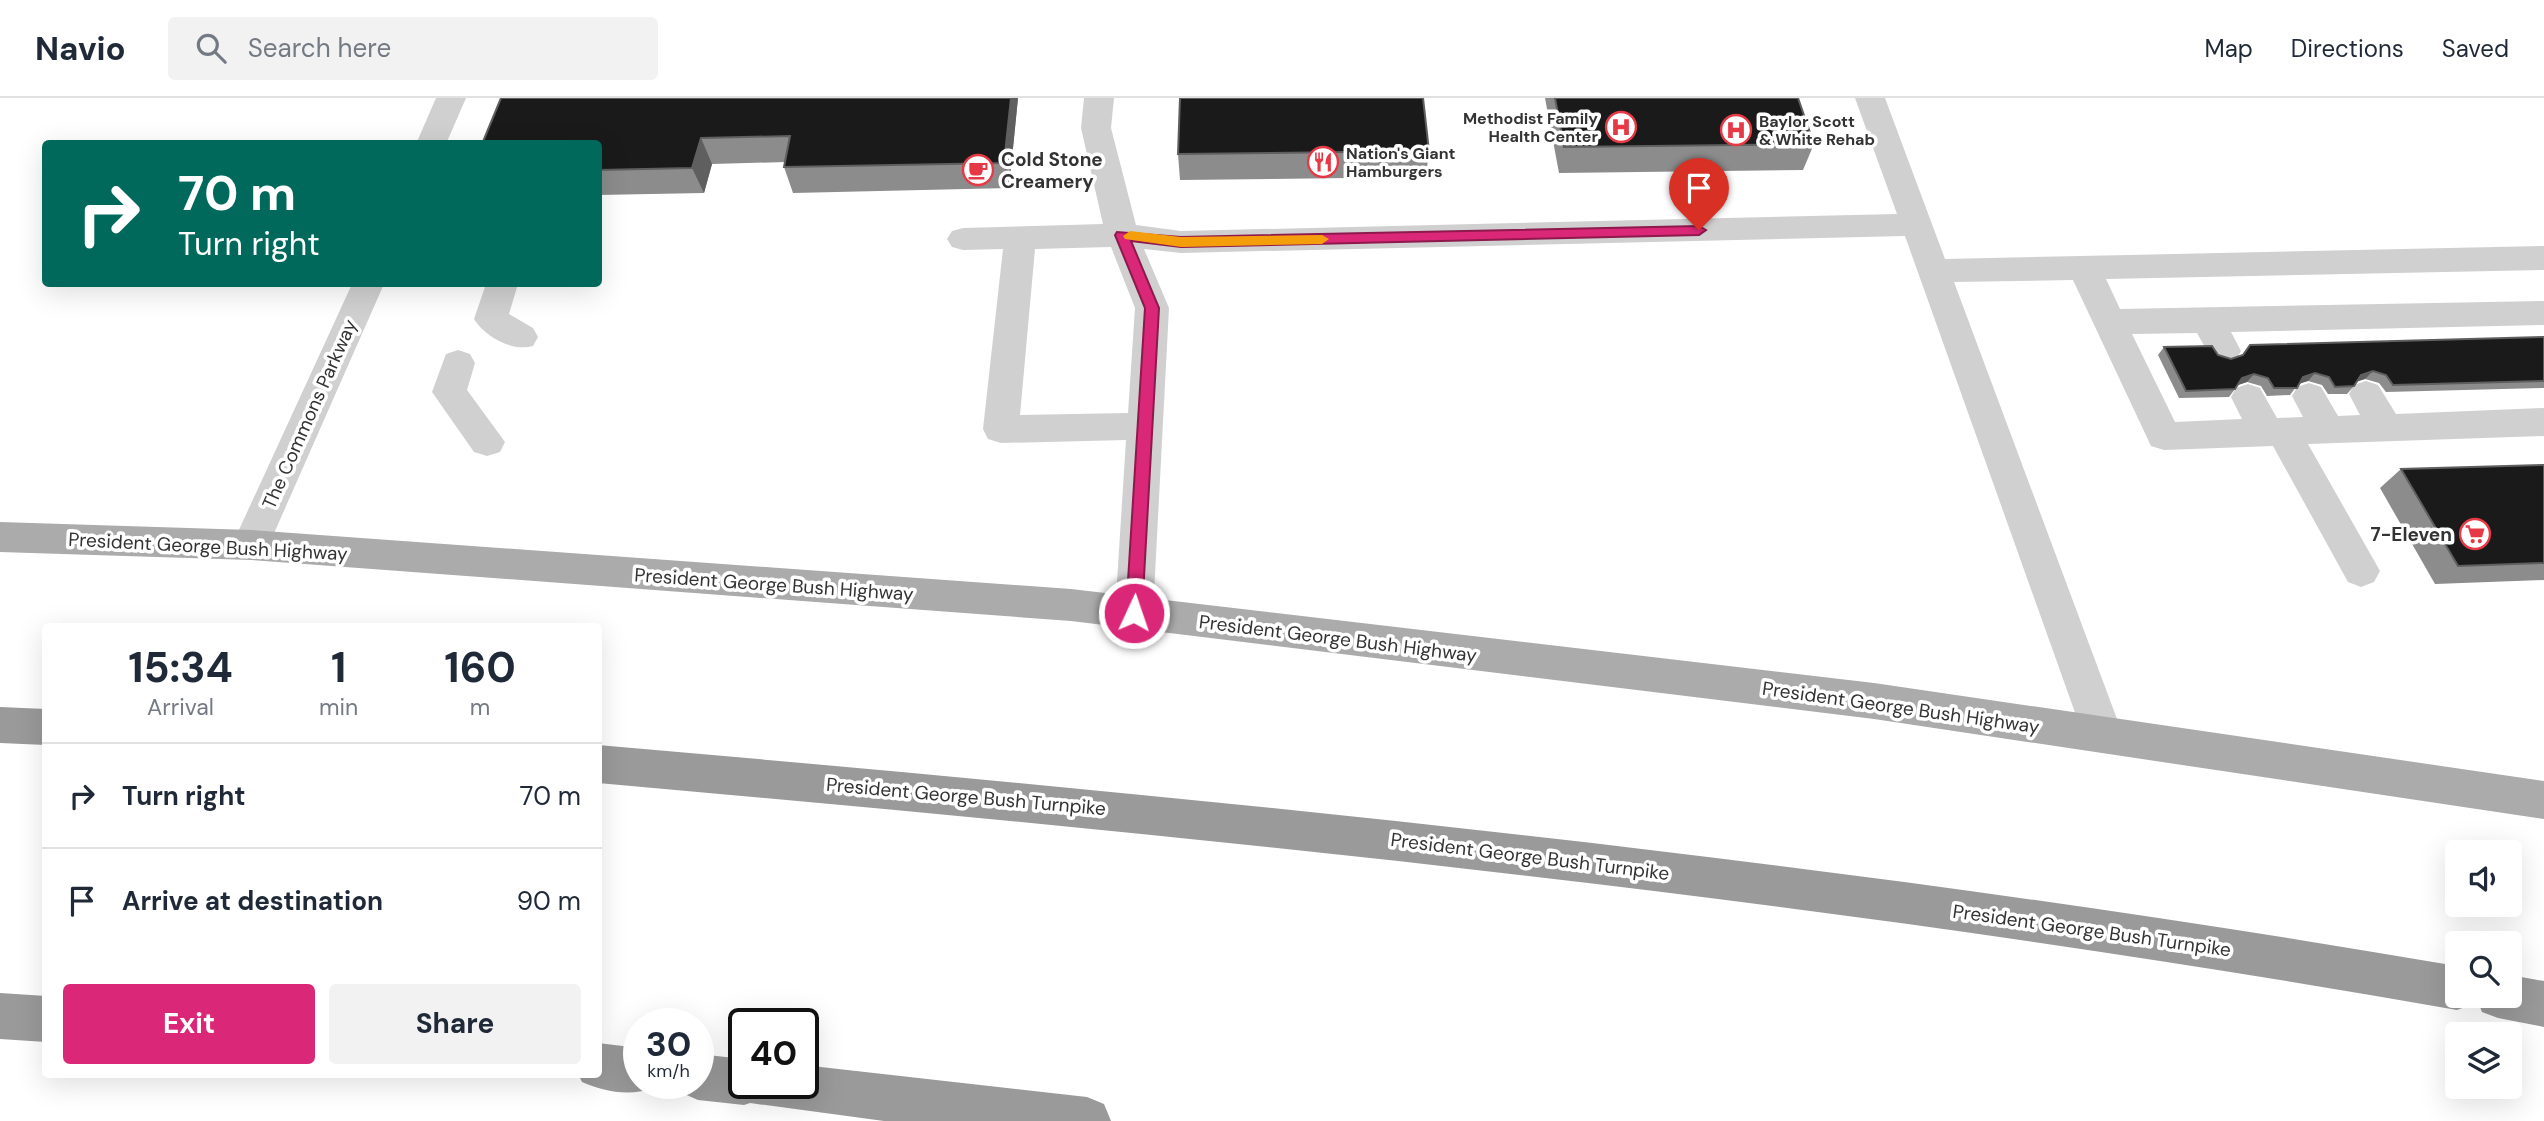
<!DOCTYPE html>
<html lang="en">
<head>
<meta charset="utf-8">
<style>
  :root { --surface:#fff; --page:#f2f2f3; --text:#1f2937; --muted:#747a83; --line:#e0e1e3; --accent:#db2777 }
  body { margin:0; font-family:"DM Sans",sans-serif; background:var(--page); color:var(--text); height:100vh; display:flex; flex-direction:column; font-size:26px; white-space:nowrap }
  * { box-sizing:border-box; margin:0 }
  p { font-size:23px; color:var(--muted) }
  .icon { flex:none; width:38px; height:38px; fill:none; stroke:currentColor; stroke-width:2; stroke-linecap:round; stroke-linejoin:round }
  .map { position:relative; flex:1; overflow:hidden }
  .panel { position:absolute; left:42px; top:525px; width:560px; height:455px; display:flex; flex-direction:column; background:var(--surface); border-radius:7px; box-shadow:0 7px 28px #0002 }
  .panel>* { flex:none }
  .top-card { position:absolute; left:42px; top:42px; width:560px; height:147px; border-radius:7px; box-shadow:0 7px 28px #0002; background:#00695c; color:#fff; overflow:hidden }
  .fabs { position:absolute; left:2445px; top:742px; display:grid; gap:14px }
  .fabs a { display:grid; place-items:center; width:77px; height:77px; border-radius:7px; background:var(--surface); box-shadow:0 7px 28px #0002; font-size:35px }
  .speed { position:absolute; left:623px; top:910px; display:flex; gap:14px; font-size:35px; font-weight:700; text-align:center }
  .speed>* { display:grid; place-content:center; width:91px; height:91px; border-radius:50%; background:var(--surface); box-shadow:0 7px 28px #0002; line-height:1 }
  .speed small { font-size:18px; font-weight:400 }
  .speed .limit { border:4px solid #111; border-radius:10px; background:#fff; color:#111 }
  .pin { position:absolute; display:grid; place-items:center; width:60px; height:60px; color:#fff; margin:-72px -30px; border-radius:50% 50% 50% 0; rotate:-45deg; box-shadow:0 0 7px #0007 }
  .pin .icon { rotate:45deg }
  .me { position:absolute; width:77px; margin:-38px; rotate:3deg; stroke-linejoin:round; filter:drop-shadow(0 0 5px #0008) }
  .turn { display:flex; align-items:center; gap:24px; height:147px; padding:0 21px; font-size:32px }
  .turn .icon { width:91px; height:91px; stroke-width:2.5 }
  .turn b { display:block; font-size:49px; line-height:60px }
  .eta { display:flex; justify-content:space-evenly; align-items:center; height:119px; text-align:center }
  .eta b { font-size:42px; font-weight:700; line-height:49px }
  .primary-button { display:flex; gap:14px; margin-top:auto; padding:14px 21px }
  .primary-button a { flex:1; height:80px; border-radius:7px; background:var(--accent); color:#fff; font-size:28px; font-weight:700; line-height:80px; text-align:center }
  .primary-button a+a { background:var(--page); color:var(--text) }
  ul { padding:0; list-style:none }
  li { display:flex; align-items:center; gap:21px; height:105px; padding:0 21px; border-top:2px solid var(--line) }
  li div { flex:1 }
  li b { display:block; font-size:26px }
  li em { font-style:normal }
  header { display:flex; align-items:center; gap:42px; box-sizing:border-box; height:98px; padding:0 35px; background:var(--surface); border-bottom:2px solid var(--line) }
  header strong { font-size:33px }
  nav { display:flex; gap:38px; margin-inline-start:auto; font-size:24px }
  .search { width:490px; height:63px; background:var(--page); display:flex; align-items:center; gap:18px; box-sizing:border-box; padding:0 24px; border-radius:7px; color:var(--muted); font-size:26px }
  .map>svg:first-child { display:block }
</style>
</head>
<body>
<header>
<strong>Navio</strong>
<div class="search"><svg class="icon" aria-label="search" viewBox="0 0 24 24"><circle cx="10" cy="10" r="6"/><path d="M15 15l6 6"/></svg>Search here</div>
<nav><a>Map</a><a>Directions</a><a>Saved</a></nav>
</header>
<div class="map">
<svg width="2544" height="1023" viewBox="0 0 2544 1023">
  <rect width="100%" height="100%" fill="#fff"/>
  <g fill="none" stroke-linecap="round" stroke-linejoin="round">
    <path fill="#d0d0d0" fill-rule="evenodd" d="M436 0H466L446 46H416Z
      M1084 0H1114L1111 30 1136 127 1181 133 1897 116 1855 0H1885L1945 161 2544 148V172L2106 181 2120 211 2544 203V227L2231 234 2241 253 2236 262 2224 266 2212 262 2197 235 2132 236 2175 324 2242 321 2231 299 2236 290 2248 286 2260 290 2277 320 2303 319 2292 298 2297 289 2309 285 2321 289 2338 318 2360 317 2349 296 2354 287 2366 283 2378 287 2396 316 2544 310V338L2308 346 2380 473 2374 484 2361 489 2348 484 2273 348 2164 352 2151 348 2073 182 1954 184 2123 637 2117 650 2103 655 2089 650 2083 637 1905 138 1181 155 1144 151 1169 210 1153 515 1148 527 1134 531 1120 527 1115 515 1126 342 1001 345 988 341 983 331 1003 151 963 152 952 149 947 141 952 133 963 130 1103 126 1081 30ZM1111 149 1135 210 1128 315 1020 317 1035 151Z
      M352 186H384L264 458 251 462 238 458 232 447Z
      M486 186H518L509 216 533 230 538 239 533 248C513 254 485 239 474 221Z
      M458 252 470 256 475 265 467 292 505 344 500 354 487 358 474 354 432 294 446 256Z"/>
    <path fill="#ababab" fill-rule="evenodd" d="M0 424 251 432 1071 491 1874 585 2544 683V721L1874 621 1071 523 251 462 0 454Z"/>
    <path fill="#9a9a9a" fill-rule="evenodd" d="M0 609 46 611V647L0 645Z
      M598 647C1220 701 1842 762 2457 868V898H2510V877L2544 883V929L2498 920 2482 914 2476 899 2473 906 2457 912C1842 803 1220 740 598 685Z
      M0 895 46 898V944L0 941Z
      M598 945 639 950V985H657L655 989C631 999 605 994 582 984L578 976H598Z
      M698 956 744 961V985H803V967L1087 999 1104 1006 1111 1023H884L750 1005 744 1007 698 1002 682 995 677 985H698Z"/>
  </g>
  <path fill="#8c8c8c" d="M1018 0 1009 90 793 95 784 69 785 64 712 66 704 95 598 97V46Z
    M1545 0H1798L1814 46 1803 72 1559 75Z
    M1429 53 1426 79 1180 82 1178 56Z
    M2544 239V290L2386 294 2379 285 2365 281 2357 283 2354 288 2347 296H2328L2322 287 2308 283 2299 285 2290 297 2267 298 2261 288 2247 284 2238 287 2229 299 2179 300 2158 257 2164 249 2218 257 2231 261 2241 258 2250 247Z
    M2544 367V482L2435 486 2380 390 2401 371Z"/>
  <path fill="#5f5f5f" d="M1011 0H1018L1009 90 1004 65Z
    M701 40 712 66 704 95 692 70Z
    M2373 273 2365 281 2353 285 2361 277Z
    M2315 275 2308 283 2296 287 2303 279Z
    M2254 276 2247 284 2235 288 2242 280Z"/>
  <path fill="#1a1a1a" stroke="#5f5f5f" stroke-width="2" d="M501 0H1011L1004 65 784 69 790 38 701 40 692 70 598 72V46H482Z
    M1180 0H1423L1429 53 1178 56Z
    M1555 0H1798L1814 46 1564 49Z
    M2544 239V283L2393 287 2386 277 2373 273 2361 277 2354 288 2335 289 2329 279 2315 275 2303 279 2297 290H2274L2268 280 2254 276 2242 280 2235 291 2186 293 2164 249 2212 248 2218 257 2231 261 2243 257 2250 247Z
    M2544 367V465L2458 468 2401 371Z"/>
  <path fill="#db2777" stroke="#8e194d" stroke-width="2" d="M1699 128 1706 132 1699 137 1181 149 1131 143 1159 210 1142 515 1139 520H1128L1126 515 1145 210 1115 137 1117 134 1181 139Z"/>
  <path fill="#f59e0b" d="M1130 133 1181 139 1322 137 1329 141 1322 146 1181 149 1125 141 1123 138Z"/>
  <defs>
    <g id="hospital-ring" transform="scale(1.575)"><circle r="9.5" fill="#fff" stroke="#e63946" stroke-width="1.5"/><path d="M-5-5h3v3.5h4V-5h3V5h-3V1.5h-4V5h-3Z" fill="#e63946"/></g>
    <g id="restaurant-ring" transform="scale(1.575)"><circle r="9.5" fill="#fff" stroke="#e63946" stroke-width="1.5"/><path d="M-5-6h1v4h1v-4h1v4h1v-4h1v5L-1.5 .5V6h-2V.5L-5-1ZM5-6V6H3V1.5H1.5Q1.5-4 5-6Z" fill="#e63946"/></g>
    <g id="cafe-ring" transform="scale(1.575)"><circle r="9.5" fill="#fff" stroke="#e63946" stroke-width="1.5"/><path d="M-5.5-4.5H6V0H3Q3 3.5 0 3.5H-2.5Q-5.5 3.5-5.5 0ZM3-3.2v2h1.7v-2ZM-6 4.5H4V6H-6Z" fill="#e63946"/></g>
    <g id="supermarket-ring" transform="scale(1.575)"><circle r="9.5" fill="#fff" stroke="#e63946" stroke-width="1.5"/><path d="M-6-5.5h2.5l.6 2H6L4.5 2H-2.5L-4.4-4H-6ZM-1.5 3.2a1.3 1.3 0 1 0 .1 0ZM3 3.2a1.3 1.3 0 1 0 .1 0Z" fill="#e63946"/></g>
  </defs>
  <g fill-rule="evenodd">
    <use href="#hospital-ring" x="1621" y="29"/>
    <use href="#hospital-ring" x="1736" y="32"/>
    <use href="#restaurant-ring" x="1323" y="64"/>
    <use href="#cafe-ring" x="978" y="72"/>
    <use href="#supermarket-ring" x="2475" y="436"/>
  </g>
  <g text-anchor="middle" stroke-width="7" stroke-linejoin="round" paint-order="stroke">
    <g font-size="16" font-weight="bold" fill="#333" stroke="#fff" text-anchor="start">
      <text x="1598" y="26" text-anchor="end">Methodist Family<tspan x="1598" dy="18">Health Center</tspan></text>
      <text x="1759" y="29">Baylor Scott<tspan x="1759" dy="18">&amp; White Rehab</tspan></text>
      <text x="1346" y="61">Nation's Giant<tspan x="1346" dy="18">Hamburgers</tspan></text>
    </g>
    <g font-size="19" font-weight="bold" fill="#333" stroke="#fff" text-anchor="start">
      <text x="1001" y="68">Cold Stone<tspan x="1001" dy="22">Creamery</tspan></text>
      <text x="2452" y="443" text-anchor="end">7-Eleven</text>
    </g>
    <g font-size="19" fill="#333" stroke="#fff">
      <text transform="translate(309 316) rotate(-66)" y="7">The Commons Parkway</text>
      <text transform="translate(208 448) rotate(3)" y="7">President George Bush Highway</text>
      <text transform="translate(774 486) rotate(4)" y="7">President George Bush Highway</text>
      <text transform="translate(1338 540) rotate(7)" y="7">President George Bush Highway</text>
      <text transform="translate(1901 609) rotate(8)" y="7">President George Bush Highway</text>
      <text transform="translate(966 698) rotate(5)" y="7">President George Bush Turnpike</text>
      <text transform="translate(1530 758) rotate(7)" y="7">President George Bush Turnpike</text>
      <text transform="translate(2092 832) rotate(8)" y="7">President George Bush Turnpike</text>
    </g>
  </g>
</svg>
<div class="fabs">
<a><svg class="icon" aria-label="sound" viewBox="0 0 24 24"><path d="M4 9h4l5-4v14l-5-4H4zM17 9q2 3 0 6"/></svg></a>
<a><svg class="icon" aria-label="search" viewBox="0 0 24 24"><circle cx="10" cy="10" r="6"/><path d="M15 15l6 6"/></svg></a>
<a><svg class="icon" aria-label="layers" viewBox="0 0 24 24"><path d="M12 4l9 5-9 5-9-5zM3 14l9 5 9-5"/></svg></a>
</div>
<div class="speed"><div>30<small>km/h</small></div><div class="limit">40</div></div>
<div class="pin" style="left:1699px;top:132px;background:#d93025"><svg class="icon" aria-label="arrive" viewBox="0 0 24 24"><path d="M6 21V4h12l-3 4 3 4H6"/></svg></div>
<svg class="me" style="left:1134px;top:515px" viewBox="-20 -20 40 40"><circle r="17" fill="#db2777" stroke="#fff" stroke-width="3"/><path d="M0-11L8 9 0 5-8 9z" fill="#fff"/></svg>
<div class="top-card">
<div class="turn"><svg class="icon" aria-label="right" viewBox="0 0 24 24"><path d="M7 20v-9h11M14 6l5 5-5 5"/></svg><div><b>70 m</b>Turn right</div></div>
</div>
<section class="panel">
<div class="eta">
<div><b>15:34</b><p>Arrival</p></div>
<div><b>1</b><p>min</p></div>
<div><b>160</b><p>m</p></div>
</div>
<ul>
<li><svg class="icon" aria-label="right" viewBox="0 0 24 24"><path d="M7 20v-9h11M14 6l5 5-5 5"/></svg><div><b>Turn right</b></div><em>70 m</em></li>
<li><svg class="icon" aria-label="arrive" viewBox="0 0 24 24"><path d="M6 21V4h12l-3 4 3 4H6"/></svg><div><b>Arrive at destination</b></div><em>90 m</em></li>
</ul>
<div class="primary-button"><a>Exit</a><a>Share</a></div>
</section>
</div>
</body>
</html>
